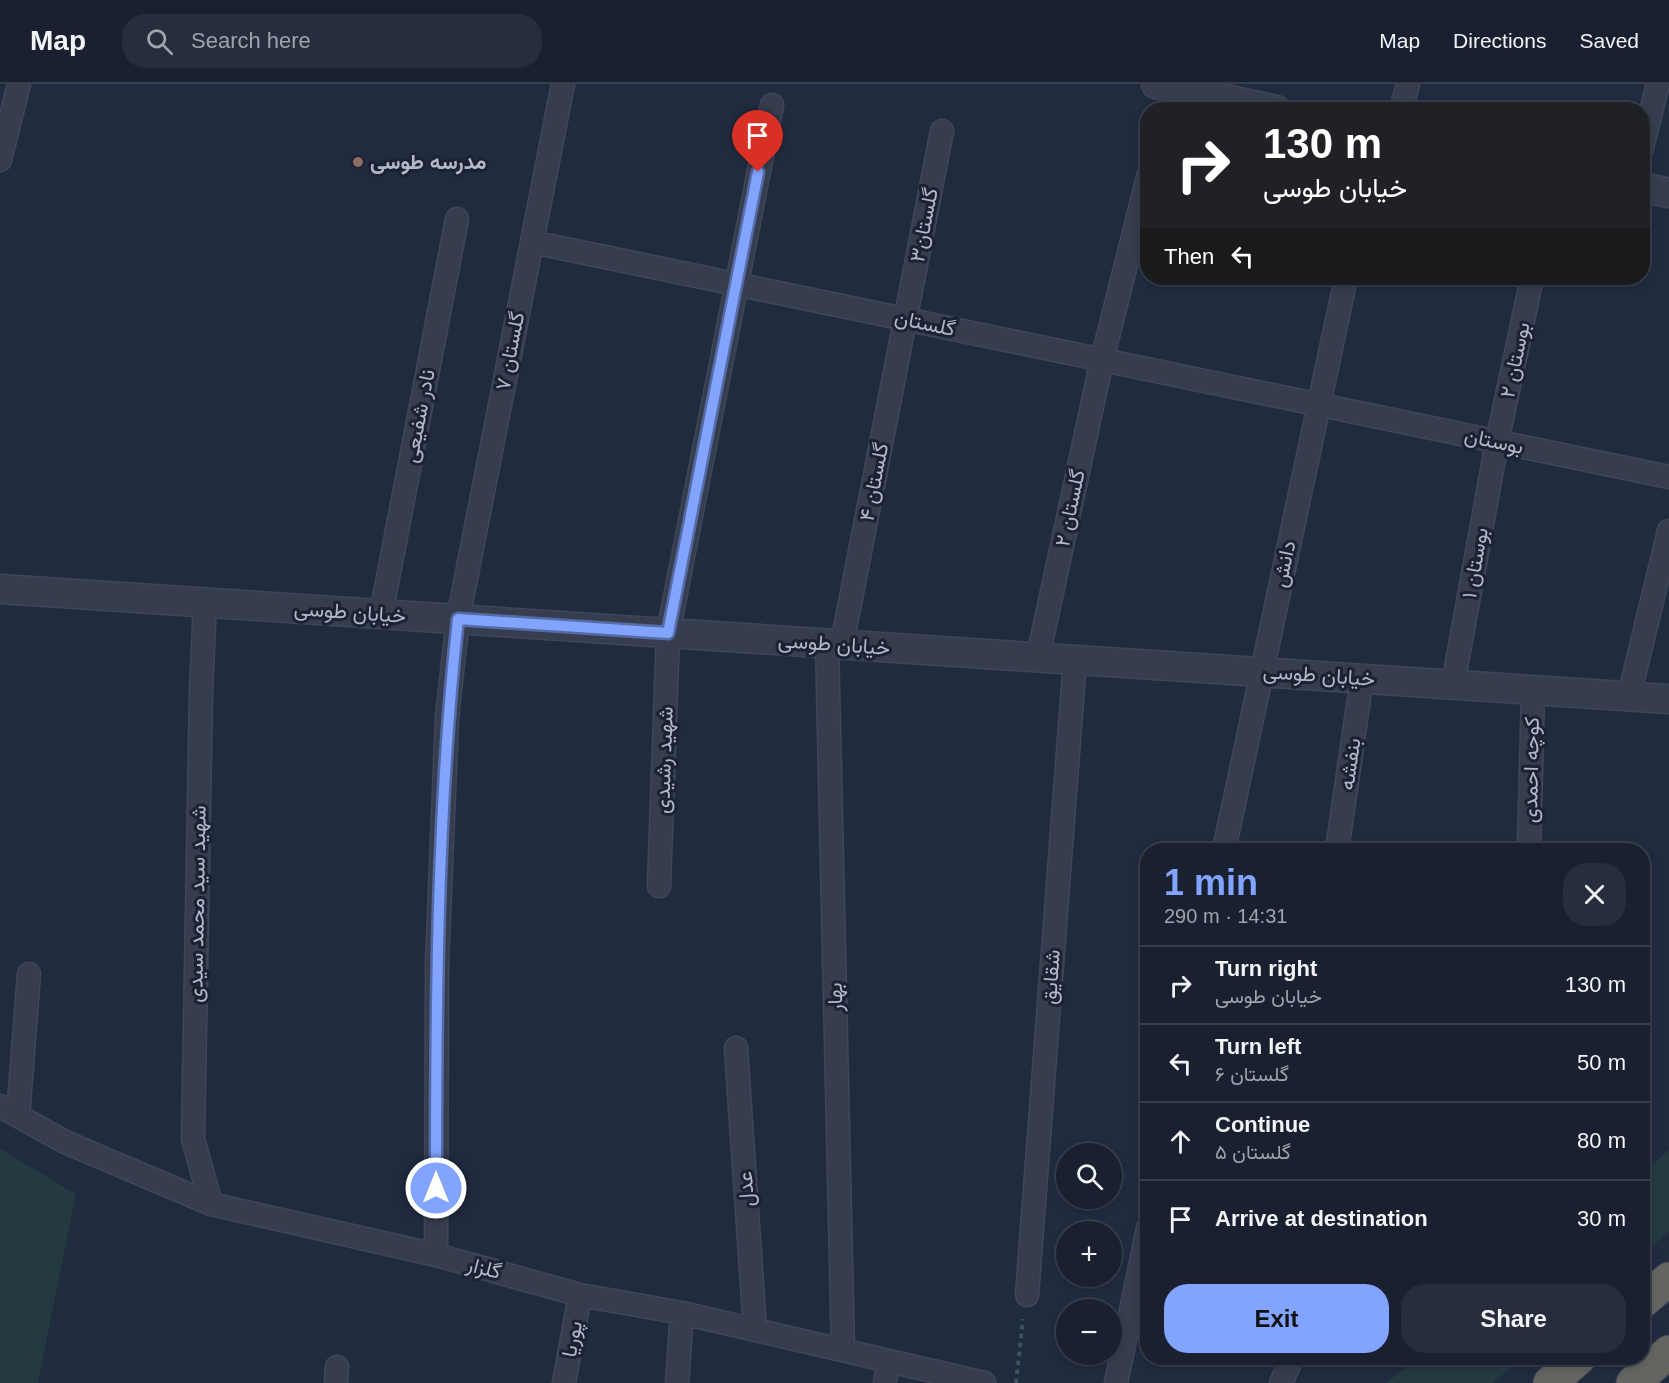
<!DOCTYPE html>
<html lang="en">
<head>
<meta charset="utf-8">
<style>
  :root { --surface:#192030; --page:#262d3c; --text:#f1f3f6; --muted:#9fa3ab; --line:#373e4c; --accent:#82a4ff }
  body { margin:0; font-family:Arial,Vazirmatn,sans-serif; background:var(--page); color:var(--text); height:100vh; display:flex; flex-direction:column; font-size:22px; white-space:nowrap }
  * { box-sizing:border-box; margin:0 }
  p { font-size:20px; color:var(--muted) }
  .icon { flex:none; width:33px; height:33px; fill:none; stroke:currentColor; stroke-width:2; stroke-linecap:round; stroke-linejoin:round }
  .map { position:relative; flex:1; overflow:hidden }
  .panel { position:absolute; left:1140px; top:759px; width:510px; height:522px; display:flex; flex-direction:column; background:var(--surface); border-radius:24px; box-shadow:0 3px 9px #0003,0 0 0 2px var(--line) }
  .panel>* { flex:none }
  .hud { position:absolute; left:1140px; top:18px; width:510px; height:183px; border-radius:24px; box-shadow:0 3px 9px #0003,0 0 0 2px var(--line); background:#202124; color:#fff; overflow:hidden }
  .tools { position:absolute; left:1056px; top:1059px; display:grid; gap:12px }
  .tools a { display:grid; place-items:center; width:66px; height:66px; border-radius:50%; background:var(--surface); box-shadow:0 3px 9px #0003,0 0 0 2px var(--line); font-size:30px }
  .pin { position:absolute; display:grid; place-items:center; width:51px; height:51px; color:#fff; margin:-62px -26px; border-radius:50% 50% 50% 0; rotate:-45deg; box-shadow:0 0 6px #0007 }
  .pin .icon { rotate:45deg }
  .me { position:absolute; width:66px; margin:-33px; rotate:0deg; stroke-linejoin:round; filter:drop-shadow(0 0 4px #0008) }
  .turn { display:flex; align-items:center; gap:21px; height:126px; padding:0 24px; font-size:27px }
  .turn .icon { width:78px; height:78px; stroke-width:2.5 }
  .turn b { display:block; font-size:42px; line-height:51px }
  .then { display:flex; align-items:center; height:57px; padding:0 24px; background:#0003; gap:12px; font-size:22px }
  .round { display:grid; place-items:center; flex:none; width:63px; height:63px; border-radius:24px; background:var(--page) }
  .headline { display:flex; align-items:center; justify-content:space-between; height:102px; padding:0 24px }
  h1 { font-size:36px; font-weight:600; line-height:45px; color:var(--accent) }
  .button { display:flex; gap:12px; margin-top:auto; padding:12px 24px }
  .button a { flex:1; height:69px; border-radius:24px; background:var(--accent); color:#111; font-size:24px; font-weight:600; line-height:69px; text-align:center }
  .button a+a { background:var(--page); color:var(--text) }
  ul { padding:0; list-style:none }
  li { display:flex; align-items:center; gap:18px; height:78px; padding:0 24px; border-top:2px solid var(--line) }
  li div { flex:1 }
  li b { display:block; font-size:22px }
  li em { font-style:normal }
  header { display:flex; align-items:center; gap:36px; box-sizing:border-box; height:84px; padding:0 30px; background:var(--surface); border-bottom:2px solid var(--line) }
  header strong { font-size:28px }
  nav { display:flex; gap:33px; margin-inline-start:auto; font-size:21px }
  .search { width:420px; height:54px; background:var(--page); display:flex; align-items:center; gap:15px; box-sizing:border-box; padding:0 21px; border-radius:24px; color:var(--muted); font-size:22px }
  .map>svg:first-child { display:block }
</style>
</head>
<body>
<header>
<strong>Map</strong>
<div class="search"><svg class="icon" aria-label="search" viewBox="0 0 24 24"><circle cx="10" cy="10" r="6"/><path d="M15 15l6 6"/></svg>Search here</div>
<nav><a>Map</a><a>Directions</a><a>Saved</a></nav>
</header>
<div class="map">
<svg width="1669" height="1299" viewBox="0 0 1669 1299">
  <rect width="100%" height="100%" fill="#212b40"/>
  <path fill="#233a41" d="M0 1065 76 1110 38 1299H0Z
    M1669 1066V1147L1643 1170V1088Z
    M1417 1274H1523L1493 1299H1386Z"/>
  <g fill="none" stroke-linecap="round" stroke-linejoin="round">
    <g stroke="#3f4658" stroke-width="25">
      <path id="minor" d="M1401 26 1408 0
        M1642 64 1658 0
        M0 76 19 0
        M532 158 1669 393
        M205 518 201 608 193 1055 211 1120
        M381 530 457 135
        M827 559 843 1266
        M842 560 942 47
        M1038 573 1102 276 1148 93
        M1453 600 1497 358 1532 194
        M1629 612 1669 447
        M1224 766 1346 194
        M1337 766 1362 594
        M1529 766 1533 606
        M659 802 668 549 772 21
        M736 964 755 1246
        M0 1022 65 1058 211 1120 436 1171 580 1211 682 1229 984 1299
        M18 1032 29 890
        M436 1171 437 881 447 633 458 535 563 0
        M1027 1211 1075 576
        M336 1299 337 1283
        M564 1299 580 1211
        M677 1299 682 1229
        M885 1299 888 1277
        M1116 1299 1148 1144
        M1281 1299 1292 1274"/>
    </g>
    <g stroke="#3f4658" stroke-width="31">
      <path id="tertiary" d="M1156 0 1276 26
        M1642 103 1669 109
        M0 505 1669 615"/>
    </g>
    <g stroke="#3e4557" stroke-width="35">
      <path id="trunk" d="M1642 1218 1669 1195
        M1550 1299 1579 1274
        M1633 1299 1669 1268"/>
    </g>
    <path stroke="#3c5359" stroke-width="4" stroke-dasharray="4.5 4.5" stroke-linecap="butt" d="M1016 1299 1023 1235"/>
    <use href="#minor" stroke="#363d4f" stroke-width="22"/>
    <use href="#tertiary" stroke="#363d4f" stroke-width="28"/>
    <use href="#trunk" stroke="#646461" stroke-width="33"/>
  </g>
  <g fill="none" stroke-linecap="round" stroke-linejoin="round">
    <g stroke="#546ba6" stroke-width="15">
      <path id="route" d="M436 1104C436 915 437 724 458 535L668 549 758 88"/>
    </g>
    <use href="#route" stroke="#82a4ff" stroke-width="10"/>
  </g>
  <circle fill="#8d6e63" stroke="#1b2234" stroke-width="2" cx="358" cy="78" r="6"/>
  <g text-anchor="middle" stroke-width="6" stroke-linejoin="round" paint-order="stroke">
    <g font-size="21" font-weight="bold" fill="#b2b8ca" stroke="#1b2234" text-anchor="start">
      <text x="370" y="85">مدرسه طوسی</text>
    </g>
    <g font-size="21" fill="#b2b8ca" stroke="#1b2234">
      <text transform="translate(924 141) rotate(-79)" y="7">گلستان۳</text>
      <text transform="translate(925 239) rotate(12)" y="7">گلستان</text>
      <text transform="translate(510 267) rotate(-79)" y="7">گلستان ۷</text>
      <text transform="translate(1515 276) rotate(-78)" y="7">بوستان ۲</text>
      <text transform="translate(419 332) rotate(-79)" y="7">نادر شفیعی</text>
      <text transform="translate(1494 357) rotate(12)" y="7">بوستان</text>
      <text transform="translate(874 398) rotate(-79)" y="7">گلستان ۴</text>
      <text transform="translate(1070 424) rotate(-78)" y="7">گلستان ۲</text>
      <text transform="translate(1475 479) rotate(-80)" y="7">بوستان ۱</text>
      <text transform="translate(1284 480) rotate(-78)" y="7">دانش</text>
      <text transform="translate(350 528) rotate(4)" y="7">خیابان طوسی</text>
      <text transform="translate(834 560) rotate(4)" y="7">خیابان طوسی</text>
      <text transform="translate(1319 591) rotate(4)" y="7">خیابان طوسی</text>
      <text transform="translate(664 676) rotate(-88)" y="7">شهید رشیدی</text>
      <text transform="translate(1350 680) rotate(-82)" y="7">بنفشه</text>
      <text transform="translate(1531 686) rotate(-89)" y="7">کوچه احمدی</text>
      <text transform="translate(197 820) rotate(-89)" y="7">شهید سید محمد سیدی</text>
      <text transform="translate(1051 893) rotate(-86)" y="7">شقایق</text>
      <text transform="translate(835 913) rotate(-91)" y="7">بهار</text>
      <text transform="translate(746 1105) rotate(-94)" y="7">عدل</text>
      <text transform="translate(484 1184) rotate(15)" y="7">گلزار</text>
      <text transform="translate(572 1255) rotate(-79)" y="7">پوریا</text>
    </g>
  </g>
</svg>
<div class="tools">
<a><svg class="icon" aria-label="search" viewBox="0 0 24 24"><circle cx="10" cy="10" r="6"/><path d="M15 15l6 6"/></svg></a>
<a>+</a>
<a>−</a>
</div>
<div class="pin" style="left:758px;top:88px;background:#d93025"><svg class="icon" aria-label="arrive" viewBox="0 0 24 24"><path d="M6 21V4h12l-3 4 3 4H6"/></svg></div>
<svg class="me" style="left:436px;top:1104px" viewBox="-20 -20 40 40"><circle r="17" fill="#82a4ff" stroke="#fff" stroke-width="3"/><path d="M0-11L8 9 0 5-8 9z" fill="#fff"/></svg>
<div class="hud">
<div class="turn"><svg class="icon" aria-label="right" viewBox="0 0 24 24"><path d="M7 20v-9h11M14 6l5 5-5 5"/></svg><div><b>130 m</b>خیابان طوسی</div></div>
<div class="then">Then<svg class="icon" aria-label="left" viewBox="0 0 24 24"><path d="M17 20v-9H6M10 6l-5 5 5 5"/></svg></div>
</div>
<section class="panel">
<div class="headline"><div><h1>1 min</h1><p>290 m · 14:31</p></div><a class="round"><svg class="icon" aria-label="close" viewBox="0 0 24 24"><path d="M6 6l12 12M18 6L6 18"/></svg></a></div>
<ul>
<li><svg class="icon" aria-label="right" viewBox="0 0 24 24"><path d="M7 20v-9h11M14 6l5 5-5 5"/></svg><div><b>Turn right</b><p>خیابان طوسی</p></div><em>130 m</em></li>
<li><svg class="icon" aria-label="left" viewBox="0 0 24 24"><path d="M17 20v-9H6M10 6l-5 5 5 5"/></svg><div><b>Turn left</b><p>گلستان ۶</p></div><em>50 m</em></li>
<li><svg class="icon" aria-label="ahead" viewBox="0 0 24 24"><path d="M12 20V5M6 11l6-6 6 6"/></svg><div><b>Continue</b><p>گلستان ۵</p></div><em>80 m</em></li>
<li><svg class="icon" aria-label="arrive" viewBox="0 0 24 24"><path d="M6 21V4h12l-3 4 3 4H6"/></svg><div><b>Arrive at destination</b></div><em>30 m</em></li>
</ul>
<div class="button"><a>Exit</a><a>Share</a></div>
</section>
</div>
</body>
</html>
